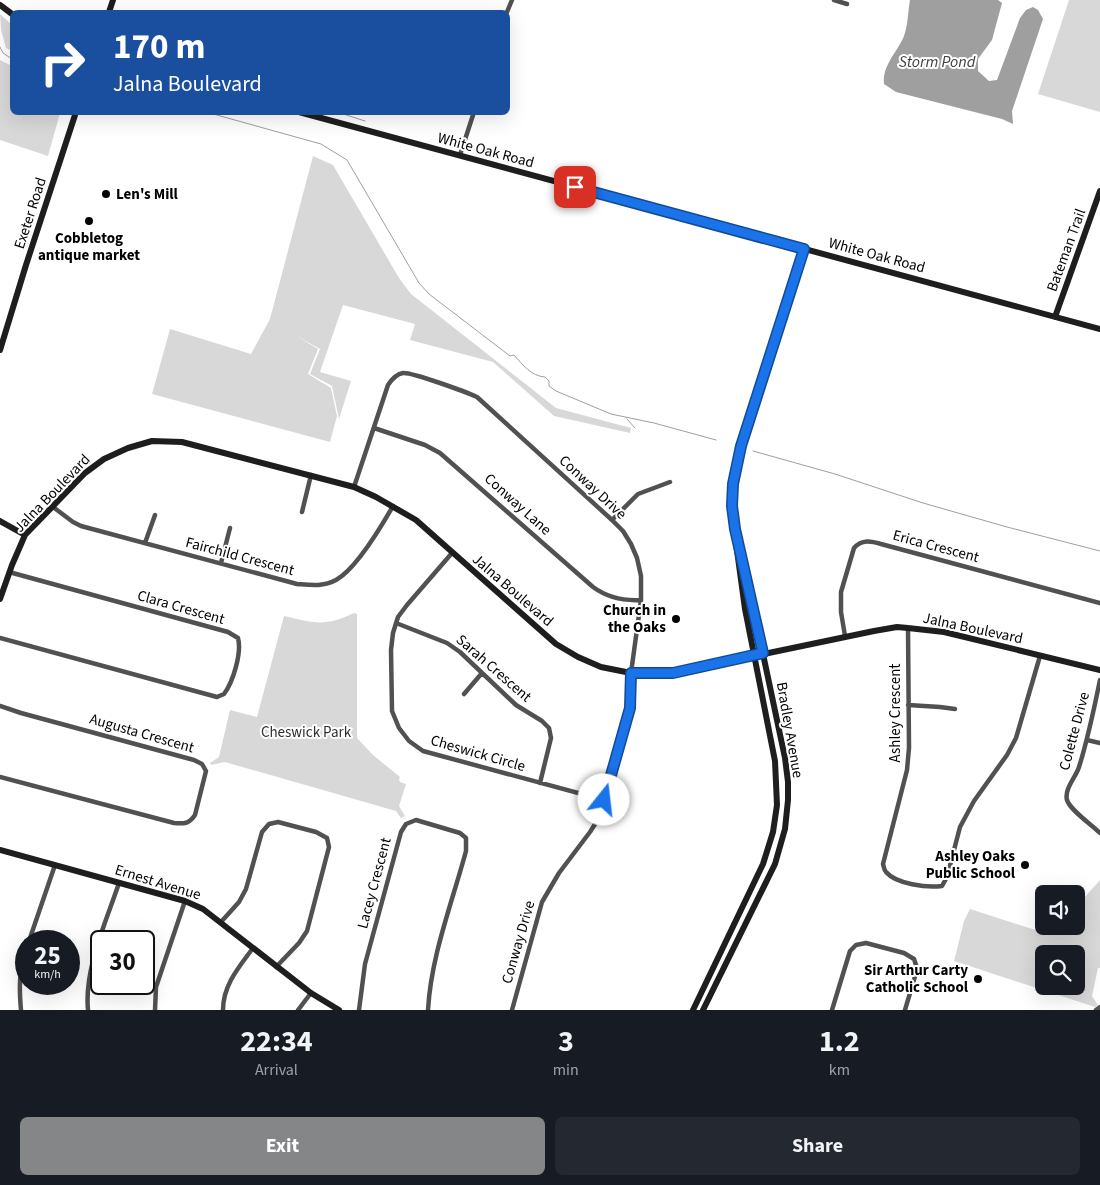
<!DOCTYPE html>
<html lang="en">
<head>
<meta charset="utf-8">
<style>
  :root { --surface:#171b24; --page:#242831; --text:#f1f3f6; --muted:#9ea1a6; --accent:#858687 }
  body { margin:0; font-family:"Source Sans 3",sans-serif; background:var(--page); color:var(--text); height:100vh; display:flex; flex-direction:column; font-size:19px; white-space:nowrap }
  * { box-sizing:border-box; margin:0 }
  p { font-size:16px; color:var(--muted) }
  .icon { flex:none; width:28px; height:28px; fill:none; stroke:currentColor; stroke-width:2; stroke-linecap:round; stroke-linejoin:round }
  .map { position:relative; height:1010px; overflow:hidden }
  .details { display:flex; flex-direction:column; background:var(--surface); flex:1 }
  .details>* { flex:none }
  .banner { position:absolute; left:10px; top:10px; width:500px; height:105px; border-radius:8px; box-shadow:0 5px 20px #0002; background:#1a4fa0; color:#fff; overflow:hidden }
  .buttons { position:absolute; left:1035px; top:885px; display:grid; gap:10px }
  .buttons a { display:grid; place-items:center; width:50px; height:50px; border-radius:8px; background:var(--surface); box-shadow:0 5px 20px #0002; font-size:25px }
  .speed { position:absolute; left:15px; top:930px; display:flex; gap:10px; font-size:25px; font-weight:700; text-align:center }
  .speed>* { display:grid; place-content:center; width:65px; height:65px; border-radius:50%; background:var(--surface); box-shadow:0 5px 20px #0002; line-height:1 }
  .speed small { font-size:12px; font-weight:400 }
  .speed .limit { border:2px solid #111; border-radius:8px; background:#fff; color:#111 }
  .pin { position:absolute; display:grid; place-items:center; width:42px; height:42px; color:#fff; margin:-21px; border-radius:10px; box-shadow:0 2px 8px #0006 }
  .me { position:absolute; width:55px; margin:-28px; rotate:16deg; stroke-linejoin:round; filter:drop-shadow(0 0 4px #0008) }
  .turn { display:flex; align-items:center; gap:18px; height:105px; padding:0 20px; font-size:22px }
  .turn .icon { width:65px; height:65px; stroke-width:2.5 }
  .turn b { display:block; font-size:35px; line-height:42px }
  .eta { display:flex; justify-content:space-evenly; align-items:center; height:85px; text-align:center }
  .eta b { font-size:30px; font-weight:700; line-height:35px }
  .primary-button { display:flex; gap:10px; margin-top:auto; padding:10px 20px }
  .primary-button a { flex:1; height:58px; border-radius:8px; background:var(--accent); color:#fff; font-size:20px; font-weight:700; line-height:58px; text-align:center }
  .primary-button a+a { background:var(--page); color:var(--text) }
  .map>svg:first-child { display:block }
</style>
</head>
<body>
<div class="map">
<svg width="1100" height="1010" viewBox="0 0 1100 1010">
  <rect width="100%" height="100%" fill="#fff"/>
  <path fill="#d8d8d8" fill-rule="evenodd" d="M1069 0H1100V112L1038 94Z
    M0 14 12 25V51L6 48 1 30Z
    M0 60 12 66V112L60 113 48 156 0 140Z
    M313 156 333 165 399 278 411 294 556 408 631 428 630 433 554 416 493 362 410 340 415 324 343 305 320 372 351 381 339 419 332 386 310 374 320 349 295 335 318 349 308 374 331 388 337 416 330 442 152 394 170 329 251 354 270 319Z
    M354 613 357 614V738L373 755 400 777 399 779 400 782 406 784 399 806 405 816 401 818 396 811 225 762 211 765 210 763 219 757 230 710 257 717 284 616C314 623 325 627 354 613Z
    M1100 880V968H1098L1092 996 1098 1005 1095 1007 954 961 964 921 970 909 1051 935 1059 926H1076V907ZM1044 954H1076V986H1044Z"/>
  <path fill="#9f9f9f" d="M910 0H998L1002 3 992 40 978 59V71L989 81 997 80 1020 18 1026 10 1033 7 1038 10 1043 19 1012 111 1013 124 1002 119 896 92 884 84C882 65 897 53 904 36 908 25 908 11 910 0Z"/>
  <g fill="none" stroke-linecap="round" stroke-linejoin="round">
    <path stroke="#9f9f9f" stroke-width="1" d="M0 47 3 53 12 59
      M206 112 321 144 347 160 419 283 429 294 510 356 514 355C523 365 531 376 545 377L549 381V386L556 391 611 414 654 423 716 440
      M337 112 365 121
      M627 419 635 428
      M753 451 835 474 923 503 1007 527 1100 551"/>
    <path stroke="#515151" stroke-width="4.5" d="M834 0 847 4
      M507 12 512 0
      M460 155 474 112
      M374 428 425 445 440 453 593 587C608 598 623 601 641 600
      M354 487 388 385C392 379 396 374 403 373 412 372 466 392 477 397L612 520 623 531 631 544 637 558 641 576V600L631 673 630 708 602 813 590 832 559 873 542 902 512 1010
      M53 507 73 522 81 526 297 584C310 585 323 587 336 580 356 569 381 527 393 506
      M302 512 311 475
      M612 520 638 494 670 482
      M145 543 155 515
      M452 553 407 605 398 617 393 633 391 650 392 711 399 728 409 741 423 751 604 800
      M221 563 230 528
      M396 623 447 643 460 652 516 705 542 721 549 728 551 738 540 783
      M908 628 909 748 907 770 883 864C884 867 884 870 886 872 896 884 927 888 942 886L947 877 960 827 974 801 1007 755 1016 738 1040 656
      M845 636 841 612V592L854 548C862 539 871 541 881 544L1100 603
      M0 638 217 697 224 694C233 682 242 653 238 638L228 632 9 572
      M1100 680C1094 709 1088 739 1079 767 1076 777 1064 789 1067 800 1070 810 1092 825 1100 833
      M464 694 482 673
      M908 705 940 707 955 709
      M0 706 21 713 194 760 202 764 206 771 195 815C189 824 184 824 174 823L0 777
      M1087 740 1100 743
      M221 922 239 902 246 889 262 832 269 824 278 822 316 832 327 838 329 847 307 931 299 943 276 967
      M29 941 55 865
      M21 1010C19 987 19 972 26 950
      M88 1010C84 969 106 922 119 883
      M155 1010 156 987 185 901
      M223 1010C223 985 239 967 253 948
      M298 1010 311 993
      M359 1010 365 964 401 832 406 824 416 820 460 833 466 838V851C452 903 431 956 428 1010
      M832 1010 850 951 856 945 866 943 904 953 914 959 916 965V973L905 1010
      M1096 1010 1100 1007"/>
    <path stroke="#1e1e1e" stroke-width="6" d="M0 5 12 14
      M109 12 113 0
      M299 112 1100 329
      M1055 317 1100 191
      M0 350 26 265 76 112
      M0 521 25 535
      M0 599 12 565 25 535 85 473 104 459 128 448 152 441 182 442 354 487 376 497 416 520 556 644 578 657 601 667 631 673 649 674 673 673 874 631 897 627 908 628 944 632 1100 670
      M0 850 185 901 203 909 311 993 339 1010
      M693 1010 763 864 773 832 777 805 775 761 745 609 736 543
      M703 1010 775 864 785 829 788 800V782L785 758 752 602 735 529 733 496V484L741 446 804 249"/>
  </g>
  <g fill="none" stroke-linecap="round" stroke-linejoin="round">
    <g stroke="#114b97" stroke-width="12">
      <path id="route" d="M575 187 804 249 741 446 733 484 732 506 735 529 763 653 673 673H631L630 708 604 800"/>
    </g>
    <use href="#route" stroke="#1a73e8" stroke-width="9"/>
  </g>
  <g fill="#000" stroke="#fff" stroke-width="2">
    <circle cx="106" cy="194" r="5"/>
    <circle cx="89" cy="221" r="5"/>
    <circle cx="676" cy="619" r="5"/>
    <circle cx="1025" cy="865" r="5"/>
    <circle cx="978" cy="979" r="5"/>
  </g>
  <g text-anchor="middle" stroke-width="4" stroke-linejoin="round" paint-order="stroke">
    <g font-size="15" fill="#000" stroke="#fff">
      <text transform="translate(486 150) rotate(15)" y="5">White Oak Road</text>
      <text transform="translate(30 213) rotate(-72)" y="5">Exeter Road</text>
      <text transform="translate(1066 250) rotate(-70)" y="5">Bateman Trail</text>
      <text transform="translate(877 255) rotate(15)" y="5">White Oak Road</text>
      <text transform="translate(593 487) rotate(43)" y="5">Conway Drive</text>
      <text transform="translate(52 493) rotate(-46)" y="5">Jalna Boulevard</text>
      <text transform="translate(518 504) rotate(42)" y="5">Conway Lane</text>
      <text transform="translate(936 546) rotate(15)" y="5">Erica Crescent</text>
      <text transform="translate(240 556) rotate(15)" y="5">Fairchild Crescent</text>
      <text transform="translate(513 590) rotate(41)" y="5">Jalna Boulevard</text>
      <text transform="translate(181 607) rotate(16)" y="5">Clara Crescent</text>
      <text transform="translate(973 628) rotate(12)" y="5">Jalna Boulevard</text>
      <text transform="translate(494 668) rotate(41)" y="5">Sarah Crescent</text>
      <text transform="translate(895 713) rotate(-90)" y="5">Ashley Crescent</text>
      <text transform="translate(790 730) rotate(80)" y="5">Bradley Avenue</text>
      <text transform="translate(1074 731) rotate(-75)" y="5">Colette Drive</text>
      <text transform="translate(142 733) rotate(16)" y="5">Augusta Crescent</text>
      <text transform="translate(478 753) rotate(16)" y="5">Cheswick Circle</text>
      <text transform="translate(158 882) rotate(17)" y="5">Ernest Avenue</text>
      <text transform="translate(374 883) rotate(-75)" y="5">Lacey Crescent</text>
      <text transform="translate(518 942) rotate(-74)" y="5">Conway Drive</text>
    </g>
    <g font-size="15" font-weight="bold" fill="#000" stroke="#fff" text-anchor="end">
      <text x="116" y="199" text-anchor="start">Len's Mill</text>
      <text x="89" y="243" text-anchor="middle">Cobbletog<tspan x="89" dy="17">antique market</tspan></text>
      <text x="666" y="615">Church in<tspan x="666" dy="17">the Oaks</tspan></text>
      <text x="1015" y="861">Ashley Oaks<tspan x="1015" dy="17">Public School</tspan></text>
      <text x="968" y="975">Sir Arthur Carty<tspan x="968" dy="17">Catholic School</tspan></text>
    </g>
    <g font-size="15" fill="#2f2f2f" stroke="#fff">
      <text x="306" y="737">Cheswick Park</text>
    </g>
    <g font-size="16" font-style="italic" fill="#404040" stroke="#fff">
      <text x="937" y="67">Storm Pond</text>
    </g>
  </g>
</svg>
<div class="buttons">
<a><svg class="icon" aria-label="sound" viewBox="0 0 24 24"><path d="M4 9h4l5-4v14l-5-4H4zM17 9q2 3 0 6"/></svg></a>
<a><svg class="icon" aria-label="search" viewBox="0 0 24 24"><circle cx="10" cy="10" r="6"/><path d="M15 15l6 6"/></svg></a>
</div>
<div class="speed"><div>25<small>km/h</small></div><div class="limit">30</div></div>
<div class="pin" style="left:575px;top:187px;background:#d93025"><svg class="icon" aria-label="arrive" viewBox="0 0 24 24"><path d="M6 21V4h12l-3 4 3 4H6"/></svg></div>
<svg class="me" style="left:604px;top:800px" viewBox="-20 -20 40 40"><circle r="19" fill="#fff"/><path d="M0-13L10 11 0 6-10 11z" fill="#1a73e8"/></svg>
<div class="banner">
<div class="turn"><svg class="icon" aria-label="right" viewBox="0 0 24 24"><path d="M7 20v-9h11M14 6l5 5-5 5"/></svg><div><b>170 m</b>Jalna Boulevard</div></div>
</div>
</div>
<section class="details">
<div class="eta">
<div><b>22:34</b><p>Arrival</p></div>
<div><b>3</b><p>min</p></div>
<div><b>1.2</b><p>km</p></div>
</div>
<div class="primary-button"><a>Exit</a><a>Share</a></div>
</section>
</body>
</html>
